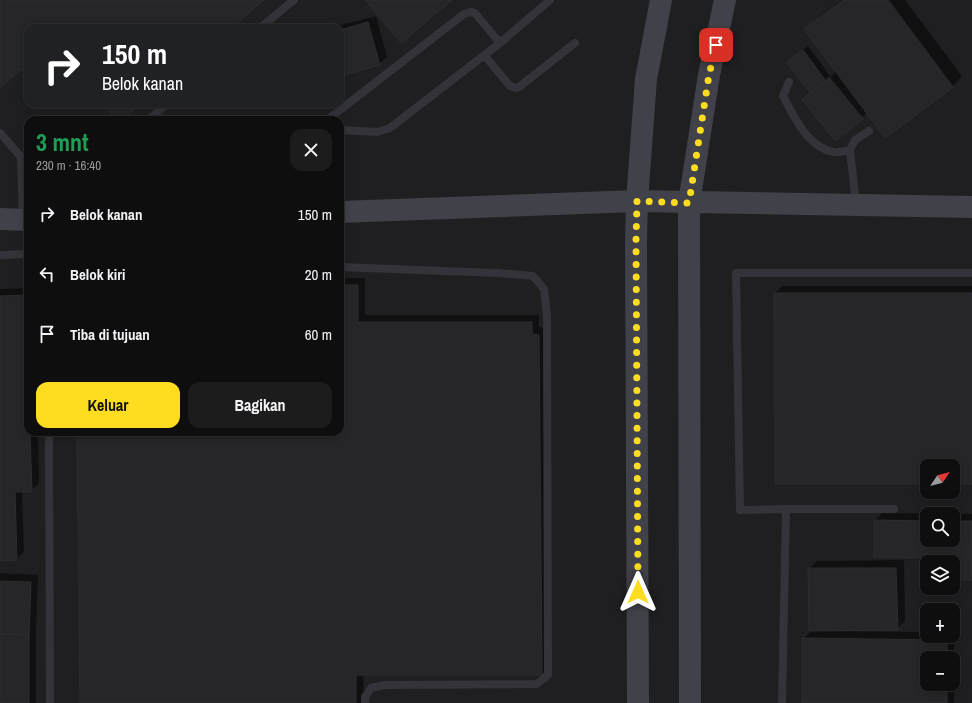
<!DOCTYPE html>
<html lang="id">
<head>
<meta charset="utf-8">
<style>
  :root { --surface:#0e0e0f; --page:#1c1c1d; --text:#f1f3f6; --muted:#9b9c9e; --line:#2e2e2f; --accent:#fedd20 }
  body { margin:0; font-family:"Archivo Narrow",sans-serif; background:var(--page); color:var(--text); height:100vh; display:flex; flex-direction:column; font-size:15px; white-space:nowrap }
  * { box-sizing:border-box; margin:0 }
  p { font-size:13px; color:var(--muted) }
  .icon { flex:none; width:22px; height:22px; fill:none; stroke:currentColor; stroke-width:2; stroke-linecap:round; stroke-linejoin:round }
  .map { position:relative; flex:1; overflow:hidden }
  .side { position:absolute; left:24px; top:116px; width:320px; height:320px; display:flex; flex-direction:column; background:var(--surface); border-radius:12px; box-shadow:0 2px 10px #0003,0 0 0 1px var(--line) }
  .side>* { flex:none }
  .guide { position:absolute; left:24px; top:24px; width:320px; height:84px; border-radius:12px; box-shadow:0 2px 10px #0003,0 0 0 1px var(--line); background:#202124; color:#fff; overflow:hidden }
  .needle { width:26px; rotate:55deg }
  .controls { position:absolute; left:920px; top:459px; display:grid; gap:8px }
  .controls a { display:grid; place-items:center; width:40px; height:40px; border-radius:8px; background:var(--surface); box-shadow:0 2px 10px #0003,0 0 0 1px var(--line); font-size:20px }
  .pin { position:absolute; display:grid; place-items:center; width:34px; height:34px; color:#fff; margin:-17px; border-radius:8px; box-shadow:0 2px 6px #0006 }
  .me { position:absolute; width:44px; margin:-22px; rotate:0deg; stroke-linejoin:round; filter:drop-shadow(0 0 3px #0008) }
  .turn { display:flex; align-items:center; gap:14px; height:84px; padding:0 12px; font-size:18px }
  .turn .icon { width:52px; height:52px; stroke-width:2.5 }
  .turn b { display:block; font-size:28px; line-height:34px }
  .round { display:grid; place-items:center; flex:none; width:42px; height:42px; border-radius:12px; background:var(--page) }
  .head { display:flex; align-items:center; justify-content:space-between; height:68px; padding:0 12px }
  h1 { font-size:24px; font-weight:700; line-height:30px; color:#1e9e55 }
  .action { display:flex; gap:8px; margin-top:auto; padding:8px 12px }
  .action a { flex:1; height:46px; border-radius:12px; background:var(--accent); color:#111; font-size:16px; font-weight:700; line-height:46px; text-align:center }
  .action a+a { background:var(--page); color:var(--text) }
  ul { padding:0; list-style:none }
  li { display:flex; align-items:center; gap:12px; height:60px; padding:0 12px }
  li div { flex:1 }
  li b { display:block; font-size:15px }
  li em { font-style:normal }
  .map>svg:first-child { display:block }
</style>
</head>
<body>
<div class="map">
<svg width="972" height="703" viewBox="0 0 972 703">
  <rect width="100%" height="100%" fill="#131214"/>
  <path fill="#1f1e21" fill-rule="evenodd" d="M0 0H972V703H0ZM28 28H340V104H28ZM28 120H340V432H28ZM927 466H953V492H927ZM927 514H953V540H927ZM927 562H953V588H927ZM927 610H953V636H927ZM927 658H953V684H927Z"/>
  <path fill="#0007" fill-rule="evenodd" d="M841 0H905L962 76 953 86 885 137 867 113 835 139 803 99 810 92 793 58 808 46 831 77 836 71 805 29 815 20Z
    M376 16 387 57 379 64 340 75V28H329Z
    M53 104H60L56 107Z
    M340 278H365V315H539V327L546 328 549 666 542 674H363L364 703H81L78 432H340Z
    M782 286H972V483H953V466H927V483L775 294Z
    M28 288V432H38L39 483 31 491H22L24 552 16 559 0 560V289Z
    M882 513 972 514V579H953V562H939V558L875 520ZM927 514H953V540H927Z
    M904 560 905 621 897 629H829V631L927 632V636H953L954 633V703H803V639L812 630 809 569 817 561ZM927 658H953V684H927Z
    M0 573 38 575 36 627V703H0Z"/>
  <path fill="#262528" stroke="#2d2c30" d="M0 0H264L231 28H28V76L22 69 0 88Z
    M365 0H452L401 43Z
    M843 0H888L953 87 885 138 804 29Z
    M368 22 380 65 340 76V30Z
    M803 50 826 81 810 93 787 62Z
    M829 77 863 119 835 141 802 99 826 81Z
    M103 104H141L122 120H116Z
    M340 285H358V322H532V334L539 335 542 675H356V703H80L77 432H340Z
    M774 293H972V484H953V466H927V484H775Z
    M27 295 28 432H30L32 492H15L17 560 0 561V296Z
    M874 520 927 521V540H953V521H972V580H953V562H938V558L874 557Z
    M808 568H896L898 630 809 631Z
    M0 581 31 582 29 635 0 634Z
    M0 634 29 635V703H0Z
    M802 638 947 640V658H927V684H947V703H802Z"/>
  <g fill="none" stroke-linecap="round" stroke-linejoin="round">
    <path stroke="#333339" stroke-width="8" d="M260 28 294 0
      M484 55 510 86 515 88 519 87 575 43
      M789 82 783 96C794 117 808 148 834 152 839 153 845 151 850 150L856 203
      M148 120 167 104
      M327 120 464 14 470 12 475 13 500 43
      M340 130 377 132 390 128 500 43 550 0
      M0 133 21 157 23 219
      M850 150 855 140 869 131
      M0 255 28 254
      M340 267 498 273 533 276 544 289 547 315 548 675 537 684 384 685 371 688 365 697V703
      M49 432 50 703
      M786 509 740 510 736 273H972
      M782 703 786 509H894"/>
    <path stroke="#414149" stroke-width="22" d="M340 212 637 201 972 207
      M0 219 28 220
      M638 703 636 241 637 201 646 79 661 0
      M690 703 689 203 709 75 725 0"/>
  </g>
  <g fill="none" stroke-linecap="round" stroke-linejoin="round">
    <path stroke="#fedd20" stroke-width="7" stroke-dasharray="0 12.6" d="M638 592 636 241 637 201 689 203 709 75 716 45"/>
  </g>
</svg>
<div class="controls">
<a><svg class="needle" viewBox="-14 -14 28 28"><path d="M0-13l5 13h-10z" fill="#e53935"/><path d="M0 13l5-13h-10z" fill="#9b9c9e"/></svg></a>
<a><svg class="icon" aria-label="search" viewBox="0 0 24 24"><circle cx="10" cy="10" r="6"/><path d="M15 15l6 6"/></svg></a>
<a><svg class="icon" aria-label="layers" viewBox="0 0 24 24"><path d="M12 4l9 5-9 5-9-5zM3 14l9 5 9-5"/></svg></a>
<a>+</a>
<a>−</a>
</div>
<div class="pin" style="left:716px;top:45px;background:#d93025"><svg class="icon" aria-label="arrive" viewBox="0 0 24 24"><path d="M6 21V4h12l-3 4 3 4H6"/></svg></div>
<svg class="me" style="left:638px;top:592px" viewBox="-20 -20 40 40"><path d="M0-17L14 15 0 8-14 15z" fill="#fedd20" stroke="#fff" stroke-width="4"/></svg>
<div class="guide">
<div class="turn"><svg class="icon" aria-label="right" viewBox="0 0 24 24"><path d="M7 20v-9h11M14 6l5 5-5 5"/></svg><div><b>150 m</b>Belok kanan</div></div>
</div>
<section class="side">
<div class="head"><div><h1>3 mnt</h1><p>230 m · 16:40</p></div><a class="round"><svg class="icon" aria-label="close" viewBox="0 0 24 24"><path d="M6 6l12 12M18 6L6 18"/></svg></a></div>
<ul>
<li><svg class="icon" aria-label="right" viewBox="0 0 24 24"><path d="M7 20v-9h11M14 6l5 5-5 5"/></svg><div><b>Belok kanan</b></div><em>150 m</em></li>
<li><svg class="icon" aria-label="left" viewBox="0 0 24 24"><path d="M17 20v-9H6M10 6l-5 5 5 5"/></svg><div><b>Belok kiri</b></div><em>20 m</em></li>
<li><svg class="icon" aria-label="arrive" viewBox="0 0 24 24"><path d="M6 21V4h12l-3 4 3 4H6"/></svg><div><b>Tiba di tujuan</b></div><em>60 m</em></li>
</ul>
<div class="action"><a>Keluar</a><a>Bagikan</a></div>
</section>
</div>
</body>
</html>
